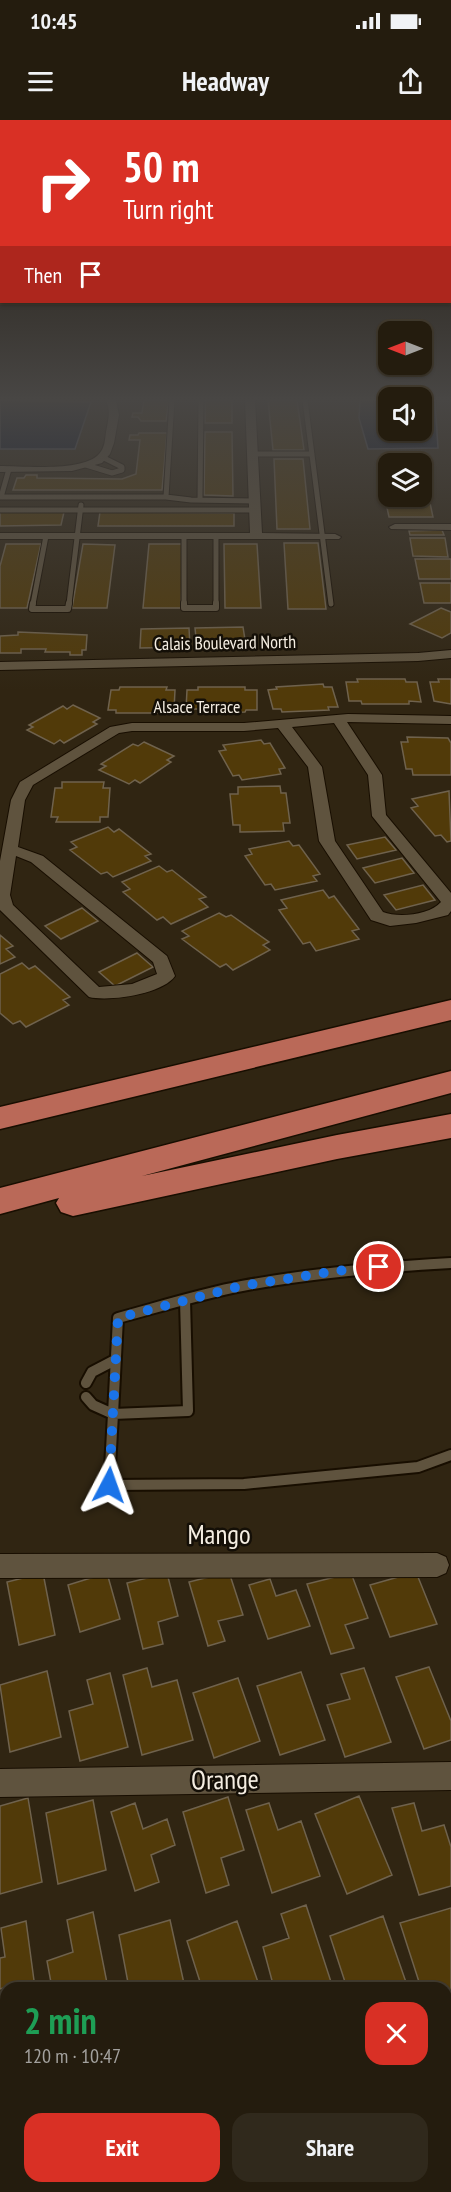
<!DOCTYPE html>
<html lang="en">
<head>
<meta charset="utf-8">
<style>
  :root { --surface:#241c0e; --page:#30291c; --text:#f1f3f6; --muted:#a3a19e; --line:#413a2e; --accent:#d93025 }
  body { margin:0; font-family:"PT Sans Narrow",sans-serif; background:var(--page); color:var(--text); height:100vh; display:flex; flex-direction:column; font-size:22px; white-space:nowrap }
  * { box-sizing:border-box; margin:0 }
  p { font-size:20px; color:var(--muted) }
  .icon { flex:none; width:33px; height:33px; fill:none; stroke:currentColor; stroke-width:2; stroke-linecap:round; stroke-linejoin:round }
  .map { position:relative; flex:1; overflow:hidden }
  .panel { position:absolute; left:0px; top:1862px; width:452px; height:212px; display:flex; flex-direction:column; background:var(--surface); border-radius:18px 18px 0 0; box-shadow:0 2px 4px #0004,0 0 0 2px var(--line) }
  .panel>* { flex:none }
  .hud { position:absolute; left:0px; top:0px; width:452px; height:183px; box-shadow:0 2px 4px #0004,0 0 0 2px var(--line); background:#d93025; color:#fff; overflow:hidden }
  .needle { width:39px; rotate:270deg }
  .tools { position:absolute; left:378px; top:201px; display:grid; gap:12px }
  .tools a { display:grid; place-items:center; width:54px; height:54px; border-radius:12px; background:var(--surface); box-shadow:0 2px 4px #0004,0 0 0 2px var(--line); font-size:30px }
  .pin { position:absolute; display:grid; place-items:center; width:51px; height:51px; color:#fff; margin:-26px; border:3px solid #fff; border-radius:50%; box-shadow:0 2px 6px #0007 }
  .me { position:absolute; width:66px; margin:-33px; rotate:4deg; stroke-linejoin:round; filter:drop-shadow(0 0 4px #0008) }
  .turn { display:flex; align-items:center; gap:21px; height:126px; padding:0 24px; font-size:27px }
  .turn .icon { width:78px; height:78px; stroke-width:2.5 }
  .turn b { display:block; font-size:42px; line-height:51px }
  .then { display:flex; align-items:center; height:57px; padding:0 24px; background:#0003; gap:12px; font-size:22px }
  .round { display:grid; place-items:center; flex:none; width:63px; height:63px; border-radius:18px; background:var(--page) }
  .headline { display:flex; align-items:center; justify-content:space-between; height:102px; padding:0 24px }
  h1 { font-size:36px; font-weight:800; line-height:45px; color:#1e9e55 }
  .primary-button { display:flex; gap:12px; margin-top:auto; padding:12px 24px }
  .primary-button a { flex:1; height:69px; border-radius:18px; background:var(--accent); color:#fff; font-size:24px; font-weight:800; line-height:69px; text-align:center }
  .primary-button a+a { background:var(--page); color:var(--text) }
  .status { display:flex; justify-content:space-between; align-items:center; height:42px; padding:0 30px; background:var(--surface); direction:ltr }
  .status svg { height:16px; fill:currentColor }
  header { display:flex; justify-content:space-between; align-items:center; height:78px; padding:0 24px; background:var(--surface); font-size:27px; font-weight:800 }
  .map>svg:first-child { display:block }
</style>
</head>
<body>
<div class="status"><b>10:45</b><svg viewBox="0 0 49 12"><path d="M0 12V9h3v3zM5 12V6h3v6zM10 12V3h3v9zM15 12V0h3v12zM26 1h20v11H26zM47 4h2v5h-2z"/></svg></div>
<header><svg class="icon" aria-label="menu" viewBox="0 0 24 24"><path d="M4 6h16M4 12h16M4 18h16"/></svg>Headway<svg class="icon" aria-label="share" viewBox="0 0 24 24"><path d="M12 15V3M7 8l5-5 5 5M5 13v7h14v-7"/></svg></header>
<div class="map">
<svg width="451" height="2072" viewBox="0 0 451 2072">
  <rect width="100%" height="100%" fill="#302512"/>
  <path fill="#000e2c" stroke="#4a5163" stroke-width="1.5" d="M0 280 91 282 75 329H0Z
    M360 280H388V310H422V280H435L438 328 368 329 359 298Z"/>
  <path fill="#513a09" stroke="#6f624d" stroke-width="1.5" d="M144 280H169L166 301H141L138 297H132L133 293H142Z
    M205 280H232V303H205Z
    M268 280H297L304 330H273Z
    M205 312H232L233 376 204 375Z
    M139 313H167L162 370H13L17 358H24L26 355H37V358L122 359 136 354 140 320H129L130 315H138Z
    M274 339H303L310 409H277Z
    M386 383H430L433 397H389Z
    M0 392H64L61 405 0 406Z
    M100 392 234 393V406H98Z
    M442 410 444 415H410L409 411Z
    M410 418H445L448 437 413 436Z
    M284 423H318L326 489H288Z
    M6 424H41L27 488H0V446Z
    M83 424 115 425 107 488H72Z
    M149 424H183L181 488H143Z
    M224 424H257L261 488H225Z
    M415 439H451V459H419Z
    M420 463H451V483H424Z
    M441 488 451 492V513L442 518 410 504Z
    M243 507 246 526 197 527 195 508Z
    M189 508 190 527 140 528 141 509Z
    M18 512 87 515 86 530H82V535H70V532H45L46 529H21V533H0V516L18 515Z
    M357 559H405L406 562H417L421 582 409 581V584H362L361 581H349L346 562H358Z
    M438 559H451V584L434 581 430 562H439Z
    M323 564 324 567H332L338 587H328L329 590 282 592 281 589H273L268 570 277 569 276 567Z
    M120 567H167L166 570H175L174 590H164V593H116V590H108L111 570H119Z
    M198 567H245V570H257V590H246L245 592 198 593 199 589H186L187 570H198Z
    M73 585 100 598 93 602 97 604 64 623 60 620 54 624 27 610 33 607 29 605 63 586 67 589Z
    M407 617 448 618 451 623V655H413L412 649H406L401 622H408Z
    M261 620 264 624 270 623 285 648 279 649 281 654 242 660 239 655 233 656 219 631 226 630 223 625Z
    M144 622 174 636 167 640 171 642 140 663 135 660 129 664 99 650 106 646 101 644 133 624 138 626Z
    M62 662H104L103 668H110L108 697H100V702H56L58 697H51L55 668H62Z
    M280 666 281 673H286L290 703H283L284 711 240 712V705H233L230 674H238V667Z
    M449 671 451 721 447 722 441 715 435 716 411 688 418 686 412 679Z
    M108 707 114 712 119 709 151 734 145 736 151 741 113 757 107 752 101 754 70 730 77 727 71 722Z
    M385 717 396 730 357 739 347 725Z
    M289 721 293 726 299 725 320 754 313 756 317 761 275 770 271 764 265 765 245 736 252 734 249 729Z
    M402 738 414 753 375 763 363 748Z
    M159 746 167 752 172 750 206 777 199 779 208 787 171 804 163 797 157 800 123 772 130 769 122 762Z
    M423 765 435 780 396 790 384 775Z
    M323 770 329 778 334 776 359 809 352 811 359 819 316 831 310 822 303 824 279 790 287 788 281 780Z
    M82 788 98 801 61 819 45 806Z
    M219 793 226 797 231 795 269 822 263 825 270 830 233 850 226 844 220 847 182 819 189 816 182 811Z
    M0 815 13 826 6 829 15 837 0 844Z
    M137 833 153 847 115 866 99 852Z
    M22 843 29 849 35 846 70 877 63 880 69 885 26 907 20 901 13 904 0 893V854Z
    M229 1452 243 1495 218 1501 225 1521 208 1526 189 1462Z
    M416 1452 437 1504 390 1517 370 1465Z
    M43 1453 55 1515 19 1525 7 1462Z
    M107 1453 120 1499 80 1512 68 1465Z
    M167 1453 178 1496 158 1502 163 1524 143 1529 127 1463Z
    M351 1453 368 1498 345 1505 354 1528 331 1534 307 1464Z
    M270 1459 276 1476 296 1470 310 1506 268 1519 249 1465Z
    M429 1547 451 1601V1620L424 1629 396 1557Z
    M147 1548 152 1567 177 1560 193 1620 142 1635 123 1555Z
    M364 1548 391 1622 345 1637 327 1585 350 1579 341 1554Z
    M47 1551 61 1617 10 1632 0 1565Z
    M301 1552 325 1620 280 1635 257 1566Z
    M110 1553 128 1627 80 1641 69 1591 93 1584 87 1560Z
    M238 1558 260 1621 214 1638 193 1573Z
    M359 1676 392 1755 347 1774 315 1694Z
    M228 1677 244 1730 221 1738 229 1765 206 1773 183 1692Z
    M28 1678 42 1762 0 1774V1686Z
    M93 1680 106 1750 58 1764 46 1693Z
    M135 1683 143 1709 167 1699 175 1725 151 1735 159 1762 135 1771 111 1692Z
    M269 1683 278 1710 301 1701 320 1756 272 1773 246 1690Z
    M414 1683 422 1711 444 1705 451 1727V1766L419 1775 392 1688Z
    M306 1785 333 1868H274L263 1827 289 1818 281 1794Z
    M451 1788V1891L446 1893V1868H421L400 1803Z
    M93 1792 108 1868H80L79 1865 52 1868 47 1841 73 1832 67 1800Z
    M383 1796 408 1868H347L330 1816Z
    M170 1800 185 1868H157L156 1863 141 1868H129L119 1815Z
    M26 1801 35 1868 9 1866 0 1869V1838L5 1837 1 1808Z
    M237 1801 260 1868H202L187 1821Z
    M6 1988V2052L0 2054V1990Z
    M446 1994 448 2002 451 2000V2072H442L440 2067H446Z
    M35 2067H65L66 2072H36Z
    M118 2067H172L160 2072H119Z
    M280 2067H321L308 2072H281Z"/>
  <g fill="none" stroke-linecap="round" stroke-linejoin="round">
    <g stroke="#180e00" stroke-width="7">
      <path id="lane-far2" d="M305 280 331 484
        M252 334H312
        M86 345 112 353 122 350V347L102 337
        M0 377H166L191 380 254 381
        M1 377 9 349
        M166 377 172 280
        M200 380 201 280
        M0 390H255
        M184 416V484
        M216 416V484
        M33 484 46 416
        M69 484 81 385"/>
    </g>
    <g stroke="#180e00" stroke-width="8">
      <path id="lane-far1" d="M33 483 32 489H68L69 483
        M184 483V488H216V483"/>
    </g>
    <g stroke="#180e00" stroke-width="14">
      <path id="lane" d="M185 1180 188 1291 113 1294 118 1198C159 1187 200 1174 242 1166 311 1153 381 1147 451 1143
        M86 1263 92 1252 115 1240
        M86 1277 93 1285 113 1294 109 1365 244 1364 418 1347 451 1335"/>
    </g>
    <g stroke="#180e00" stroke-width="2">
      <path id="street" d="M106 280H116L119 295 114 323 110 334 102 343 72 351 0 352V346C24 346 83 352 99 334 105 328 105 319 106 312 108 301 111 291 106 280Z
        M245 280H255L262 413 335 414 341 417 339 419H0V413H250Z
        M395 404H451V410L391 409 389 407Z
        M451 530V538L418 541 0 550V542L418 533Z
        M348 594 451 596V604L347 602 382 655 386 695 451 773V791L448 795 416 803 390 806 371 800 319 721 308 647 278 608 244 611H132L119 613 33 665 25 680 18 727 43 736 167 836 175 856C163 874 109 882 89 877L0 790V741L11 680 20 662 110 607 132 603H244ZM334 603 368 655 372 696 441 782C430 795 398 798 383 792L335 721 322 647 292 607ZM16 736 31 742 153 842 157 854 132 864 99 867 13 785 10 775Z
        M437 1433 446 1437 449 1445 446 1453 437 1457 0 1458V1434Z
        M451 1642V1670L0 1677V1649Z
        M446 1916H451V1948L446 1947Z
        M0 1918H6V1950H0Z"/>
    </g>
    <g stroke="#180e00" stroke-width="3">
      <path id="highway" d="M451 880V900L0 1009V987Z
        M451 951V973L142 1056 337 1015 451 994V1018L337 1039 73 1096 61 1092 56 1083 59 1078 0 1094V1068Z"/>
    </g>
    <use href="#lane-far2" stroke="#5f533e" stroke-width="5"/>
    <use href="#lane-far1" stroke="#5f533e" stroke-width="6"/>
    <use href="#lane" stroke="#5f533e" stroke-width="10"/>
    <use href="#street" fill="#5f533e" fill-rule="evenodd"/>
    <use href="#highway" fill="#ba6958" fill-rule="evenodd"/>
  </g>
  <linearGradient id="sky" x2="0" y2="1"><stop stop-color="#1a140a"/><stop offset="0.49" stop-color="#484644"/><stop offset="1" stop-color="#484644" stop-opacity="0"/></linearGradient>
  <rect width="451" height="570" fill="url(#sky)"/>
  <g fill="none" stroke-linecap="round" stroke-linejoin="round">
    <path stroke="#1a73e8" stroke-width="10" stroke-dasharray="0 18" d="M109 1365 118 1198 241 1166 337 1151 379 1147"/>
  </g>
  <g text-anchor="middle" stroke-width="5" stroke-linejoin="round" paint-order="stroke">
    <g font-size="18" fill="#f5eee2" stroke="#140f07">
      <text transform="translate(225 523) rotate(-1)" y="6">Calais Boulevard North</text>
      <text x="197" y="593">Alsace Terrace</text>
    </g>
    <g font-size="27" fill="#f5eee2" stroke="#140f07">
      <text x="219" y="1424">Mango</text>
      <text transform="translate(225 1660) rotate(-1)" y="9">Orange</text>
    </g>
  </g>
</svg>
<div class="tools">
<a><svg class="needle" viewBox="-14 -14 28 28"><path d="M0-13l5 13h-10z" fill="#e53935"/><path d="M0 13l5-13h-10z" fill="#a3a19e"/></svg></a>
<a><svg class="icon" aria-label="sound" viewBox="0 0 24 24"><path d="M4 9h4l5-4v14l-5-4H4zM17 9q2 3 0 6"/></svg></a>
<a><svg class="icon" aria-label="layers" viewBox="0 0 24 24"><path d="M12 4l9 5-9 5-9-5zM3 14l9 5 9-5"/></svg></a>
</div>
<div class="pin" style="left:379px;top:1147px;background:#d93025"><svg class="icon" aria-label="arrive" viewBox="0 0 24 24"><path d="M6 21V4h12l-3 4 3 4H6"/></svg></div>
<svg class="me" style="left:109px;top:1365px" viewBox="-20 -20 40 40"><path d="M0-17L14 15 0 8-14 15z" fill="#1a73e8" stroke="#fff" stroke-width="4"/></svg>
<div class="hud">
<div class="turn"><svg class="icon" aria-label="right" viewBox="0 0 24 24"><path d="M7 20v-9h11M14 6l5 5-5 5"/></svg><div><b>50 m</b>Turn right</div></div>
<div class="then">Then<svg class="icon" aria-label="arrive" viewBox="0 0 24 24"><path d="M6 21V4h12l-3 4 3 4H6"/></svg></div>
</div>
<section class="panel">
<div class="headline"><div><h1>2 min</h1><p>120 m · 10:47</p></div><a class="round" style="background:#d93025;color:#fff"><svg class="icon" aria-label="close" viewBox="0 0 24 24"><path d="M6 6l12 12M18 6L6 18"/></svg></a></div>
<div class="primary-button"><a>Exit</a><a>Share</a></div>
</section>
</div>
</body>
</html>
